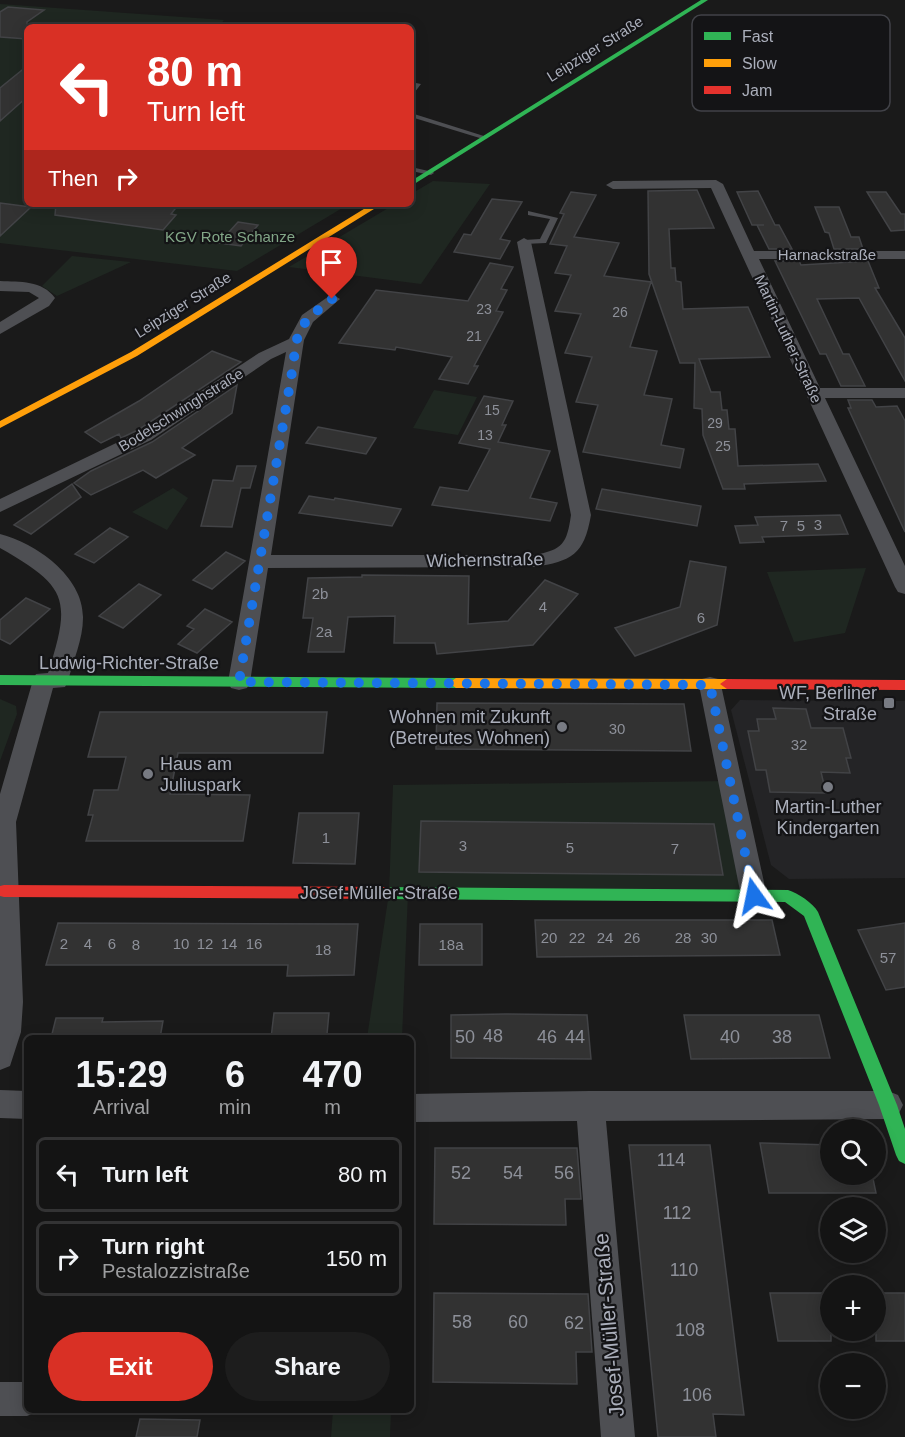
<!DOCTYPE html>
<html lang="en">
<head>
<meta charset="utf-8">
<style>
  :root { --surface:#141414; --page:#1d1d1d; --text:#f1f3f6; --muted:#9d9ea0; --line:#333334; --accent:#d93025 }
  body { margin:0; font-family:Helvetica,sans-serif; background:var(--page); color:var(--text); height:100vh; display:flex; flex-direction:column; font-size:22px; white-space:nowrap }
  * { box-sizing:border-box; margin:0 }
  p { font-size:20px; color:var(--muted) }
  .icon { flex:none; width:33px; height:33px; fill:none; stroke:currentColor; stroke-width:2; stroke-linecap:round; stroke-linejoin:round }
  .map { position:relative; flex:1; overflow:hidden }
  .details { position:absolute; left:24px; top:1035px; width:390px; height:378px; display:flex; flex-direction:column; background:var(--surface); border-radius:9px; box-shadow:0 3px 15px #0003,0 0 0 2px var(--line) }
  .details>* { flex:none }
  .guide { position:absolute; left:24px; top:24px; width:390px; height:183px; border-radius:9px; box-shadow:0 3px 15px #0003,0 0 0 2px var(--line); background:#d93025; color:#fff; overflow:hidden }
  .buttons { position:absolute; left:820px; top:1119px; display:grid; gap:12px }
  .buttons a { display:grid; place-items:center; width:66px; height:66px; border-radius:50%; background:var(--surface); box-shadow:0 3px 15px #0003,0 0 0 2px var(--line); font-size:30px }
  .pin { position:absolute; display:grid; place-items:center; width:51px; height:51px; color:#fff; margin:-62px -26px; border-radius:50% 50% 50% 0; rotate:-45deg; box-shadow:0 0 6px #0007 }
  .pin .icon { rotate:45deg }
  .me { position:absolute; width:66px; margin:-33px; rotate:348deg; stroke-linejoin:round; filter:drop-shadow(0 0 4px #0008) }
  .turn { display:flex; align-items:center; gap:21px; height:126px; padding:0 24px; font-size:27px }
  .turn .icon { width:78px; height:78px; stroke-width:2.5 }
  .turn b { display:block; font-size:42px; line-height:51px }
  .then { display:flex; align-items:center; height:57px; padding:0 24px; background:#0003; gap:12px; font-size:22px }
  .eta { display:flex; justify-content:space-evenly; align-items:center; height:102px; text-align:center }
  .eta b { font-size:36px; font-weight:600; line-height:42px }
  .button { display:flex; gap:12px; margin-top:auto; padding:12px 24px }
  .button a { flex:1; height:69px; border-radius:36px; background:var(--accent); color:#fff; font-size:24px; font-weight:600; line-height:69px; text-align:center }
  .button a+a { background:var(--page); color:var(--text) }
  ul { padding:0; list-style:none }
  li { display:flex; align-items:center; gap:18px; height:75px; margin:0 12px 9px; padding:0 12px; border:3px solid var(--line); border-radius:9px }
  li div { flex:1 }
  li b { display:block; font-size:22px }
  li em { font-style:normal }
  .map>svg:first-child { display:block }
</style>
</head>
<body>
<div class="map">
<svg width="905" height="1437" viewBox="0 0 905 1437">
  <rect width="100%" height="100%" fill="#1a1a1a"/>
  <path fill="#242426" d="M740 700 905 701V878L789 879 771 865 731 710Z"/>
  <path fill="#1f2721" d="M0 4 224 20 218 27H27V204H349L237 271 0 243Z
    M433 181 490 184 421 284 289 267 395 204H411V194Z
    M72 256 131 262 57 296 42 286Z
    M434 390 477 397 458 435 413 428Z
    M173 488 188 498 167 530 132 512Z
    M866 568 845 633 794 642 767 572Z
    M0 699 16 706 17 714 0 761Z
    M730 781 754 896 408 893 402 1038H367L389 893 393 785Z
    M333 1410H391L390 1437H331Z"/>
  <path fill="#323232" stroke="#424346" stroke-width="1.5" d="M8 7 44 10 27 22V39L0 37V12Z
    M27 66V97L0 121V88Z
    M697 190 714 228 669 229 671 268H675L676 281 681 282 683 309 748 307 770 357 699 359 711 392H720L722 410H727L729 429H735L738 466 818 464 826 481 744 484 745 489H723L703 435 702 409 694 408 695 363H680L649 274 648 191Z
    M758 191 775 225H779L792 249H769L757 225H764H752L737 192Z
    M571 192 596 195 574 237 619 243 604 276 651 282 630 347 657 351 644 395 672 399 661 445 684 449 680 468 583 452 598 405 576 402 592 357 565 353 581 314 555 311 571 275 555 273 567 246 550 244 564 214 560 213Z
    M867 192H886L901 214H905V230L891 231Z
    M492 199 522 202 500 239 510 241 500 259 454 252 464 234 471 235Z
    M0 203 31 207 0 236Z
    M56 204H179L171 214 176 215 163 230 55 215Z
    M815 207H839L851 237H859L863 249H834L829 233 825 232Z
    M238 222 258 225 241 246 219 243Z
    M775 261H799L801 265 868 261 879 288H875L905 338V381L859 298 817 299 843 354H849L865 386H841L826 354H820Z
    M490 263 513 267 501 289 507 290 496 311 503 312 474 366H478L468 384 439 379 452 357 396 347 395 350 339 343 376 290 468 301Z
    M212 351 241 362 138 430 121 438 119 434 101 443 85 432 139 401Z
    M237 385 232 413 182 448 195 455 156 478 143 470 91 495 74 483 91 471 152 442Z
    M484 396 513 401 502 425H506L498 442 550 451 530 498 557 503 550 521 432 505 440 487 468 491 490 449 459 443Z
    M848 400H872L876 407 897 406 905 421V532L848 408H851Z
    M318 427 376 438 366 454 306 443Z
    M237 466H256L250 488H241L232 527 201 526 213 480 233 481Z
    M72 484 81 497 31 534 14 525Z
    M602 489 701 506 697 526 596 509Z
    M309 496 334 500 335 498 401 509 392 526 299 513Z
    M840 515 848 534 762 537 764 542 740 543 735 526 758 525 755 517Z
    M110 528 128 537 94 563 75 554Z
    M226 552 245 561 212 589 193 580Z
    M690 561 726 567 717 625 635 656 615 628 680 607Z
    M362 575 469 576 468 624 508 621 545 580 578 594 533 645 437 654 435 643H394L395 616 348 617 344 652H308L313 618H303L308 578 362 577Z
    M139 584 161 595 123 628 99 616Z
    M26 598 50 609 10 644 0 639V620Z
    M205 609 232 622 197 653 178 644 194 629 187 626Z
    M437 703 684 704 691 751 436 749Z
    M773 708 806 709 811 728H843L851 758H846L850 773 821 772 826 793 770 792 766 770H756L748 731H759L757 719H776Z
    M100 712H327L323 753H178L170 794 250 795 243 841H86L93 815H88L94 790H118L126 757H88Z
    M299 813H359L355 864 293 863Z
    M421 821 714 824 723 875 419 872Z
    M535 920H772L780 955 537 957Z
    M58 923 358 924 354 975 287 976 288 965H46Z
    M905 923V987L886 990 858 930Z
    M420 924H482V965H419Z
    M274 1013H329L327 1034H315L314 1038H271Z
    M506 1014 587 1015 591 1059 451 1058V1015Z
    M684 1015H819L830 1058 691 1059Z
    M56 1018H103L102 1022 163 1021 160 1038H51Z
    M760 1143 831 1145V1174H872L876 1193H769Z
    M629 1145H710L744 1415 713 1414 716 1437H658Z
    M435 1148H577L581 1199H565L566 1225 434 1224Z
    M434 1293 588 1294 592 1352H576L577 1384 433 1382Z
    M770 1293H831V1341H778Z
    M876 1293H905V1341H876Z
    M140 1419 200 1420 197 1437H136Z"/>
  <g fill="none" stroke-linecap="round" stroke-linejoin="round">
    <path fill="#4e4f53" fill-rule="evenodd" d="M416 83 421 84 411 97V90Z
      M411 113 487 137 488 138 483 139 411 117Z
      M411 167 433 172 434 173 431 175 411 171Z
      M528 211 558 218 546 243 524 244 520 242 524 240 540 239 550 219 528 215Z"/>
    <path fill="#4e4f53" fill-rule="evenodd" d="M716 180 723 184 754 251H905V259H759L820 388H905V398H825L905 566V594L898 592 895 587 711 188 613 189 606 185 613 181Z
      M524 238 531 242 591 515C584 555 572 561 534 567L268 568 250 682 247 688 239 690 231 688 228 682 286 352 271 359 151 440 0 512V499L139 432 259 353 289 339 302 315 332 294 340 299 313 322 304 340 271 555H534C563 550 567 543 571 515L517 242Z
      M0 281C20 282 42 280 55 298L49 306 0 334V322L39 298 29 292 0 291Z
      M0 534C36 543 84 577 83 618 83 639 73 661 68 681L65 687 53 688 16 822 23 1002 21 1032 10 1066 0 1070V794L33 680 36 674 48 673C71 600 69 587 0 548Z
      M710 677 718 679 721 685 767 896 763 904 754 907 745 904 741 896 699 685 702 679Z
      M0 1090 27 1091V1119L0 1118Z
      M590 1091H888L898 1095 903 1105 898 1115 888 1119 606 1121 635 1437H601L577 1121 411 1122V1094Z
      M0 1382H27V1410L39 1411 27 1416H0Z"/>
    <path fill="#30b455" fill-rule="evenodd" d="M701 0H708L411 186V181Z
      M0 675 456 678 463 683 456 688 0 685Z
      M386 887 788 890C798 893 813 903 818 912L897 1105 905 1129V1164L899 1161 896 1155 879 1105 804 916 785 902 386 899 381 898 378 893 381 888Z"/>
    <path fill="#ff9f0a" fill-rule="evenodd" d="M372 204H382L137 356 0 428V421L131 352Z
      M456 678 727 679 734 684 727 689 456 688 449 683Z"/>
    <path fill="#e5322d" fill-rule="evenodd" d="M727 679 905 680V690L727 689 720 684Z
      M4 885 386 887 391 888 394 893 391 898 386 899 4 897 0 896V886Z"/>
  </g>
  <g fill="none" stroke-linecap="round" stroke-linejoin="round">
    <path stroke="#1a73e8" stroke-width="10" stroke-dasharray="0 18" d="M332 299C291 330 299 331 291 378L239 682 710 685 754 896"/>
  </g>
  <g fill="#787b83" stroke="#141416" stroke-width="2">
    <rect x="883" y="697" width="12" height="12" rx="3"/>
    <circle cx="562" cy="727" r="6"/>
    <circle cx="148" cy="774" r="6"/>
    <circle cx="828" cy="787" r="6"/>
  </g>
  <g text-anchor="middle" stroke-width="4.5" stroke-linejoin="round" paint-order="stroke">
    <g font-size="14" fill="#8d9099">
      <text x="484" y="314">23</text>
      <text x="620" y="317">26</text>
      <text x="474" y="341">21</text>
      <text x="492" y="415">15</text>
      <text x="715" y="428">29</text>
      <text x="485" y="440">13</text>
      <text x="723" y="451">25</text>
    </g>
    <g font-size="15" fill="#abafbb" stroke="#141416">
      <text transform="translate(595 49) rotate(-32)" y="5">Leipziger Straße</text>
      <text x="827" y="260">Harnackstraße</text>
      <text transform="translate(183 305) rotate(-32)" y="5">Leipziger Straße</text>
      <text transform="translate(788 339) rotate(65)" y="5">Martin-Luther-Straße</text>
      <text transform="translate(181 410) rotate(-32)" y="5">Bodelschwinghstraße</text>
    </g>
    <g font-size="15" fill="#82a687" stroke="#141416">
      <text x="230" y="242">KGV Rote Schanze</text>
    </g>
    <g font-size="15" fill="#8d9099">
      <text x="818" y="530">3</text>
      <text x="784" y="531">7</text>
      <text x="801" y="531">5</text>
      <text x="320" y="599">2b</text>
      <text x="543" y="612">4</text>
      <text x="701" y="623">6</text>
      <text x="324" y="637">2a</text>
      <text x="617" y="734">30</text>
      <text x="799" y="750">32</text>
      <text x="326" y="843">1</text>
      <text x="463" y="851">3</text>
      <text x="570" y="853">5</text>
      <text x="675" y="854">7</text>
      <text x="549" y="943">20</text>
      <text x="577" y="943">22</text>
      <text x="605" y="943">24</text>
      <text x="632" y="943">26</text>
      <text x="683" y="943">28</text>
      <text x="709" y="943">30</text>
      <text x="64" y="949">2</text>
      <text x="88" y="949">4</text>
      <text x="112" y="949">6</text>
      <text x="181" y="949">10</text>
      <text x="205" y="949">12</text>
      <text x="229" y="949">14</text>
      <text x="254" y="949">16</text>
      <text x="136" y="950">8</text>
      <text x="451" y="950">18a</text>
      <text x="323" y="955">18</text>
      <text x="888" y="963">57</text>
    </g>
    <g font-size="18" fill="#abafbb" stroke="#141416">
      <text transform="translate(485 560) rotate(-1)" y="6">Wichernstraße</text>
      <text x="129" y="669">Ludwig-Richter-Straße</text>
      <text x="379" y="899">Josef-Müller-Straße</text>
    </g>
    <g font-size="18" fill="#abafbb" stroke="#141416" text-anchor="end">
      <text x="877" y="699">WF, Berliner<tspan x="877" dy="21">Straße</tspan></text>
      <text x="550" y="723">Wohnen mit Zukunft<tspan x="550" dy="21">(Betreutes Wohnen)</tspan></text>
      <text x="160" y="770" text-anchor="start">Haus am<tspan x="160" dy="21">Juliuspark</tspan></text>
      <text x="828" y="813" text-anchor="middle">Martin-Luther<tspan x="828" dy="21">Kindergarten</tspan></text>
    </g>
    <g font-size="18" fill="#8d9099">
      <text x="493" y="1042">48</text>
      <text x="465" y="1043">50</text>
      <text x="547" y="1043">46</text>
      <text x="575" y="1043">44</text>
      <text x="730" y="1043">40</text>
      <text x="782" y="1043">38</text>
      <text x="671" y="1166">114</text>
      <text x="461" y="1179">52</text>
      <text x="513" y="1179">54</text>
      <text x="564" y="1179">56</text>
      <text x="677" y="1219">112</text>
      <text x="684" y="1276">110</text>
      <text x="462" y="1328">58</text>
      <text x="518" y="1328">60</text>
      <text x="574" y="1329">62</text>
      <text x="690" y="1336">108</text>
      <text x="697" y="1401">106</text>
    </g>
    <g font-size="21" fill="#abafbb" stroke="#141416">
      <text transform="translate(609 1325) rotate(-95)" y="7">Josef-Müller-Straße</text>
    </g>
  </g>
  <rect x="692" y="15" width="198" height="96" rx="9" fill="#141416" stroke="#414248" stroke-width="1.5"/>
  <rect x="704" y="32" width="27" height="8" fill="#30b455"/>
  <rect x="704" y="59" width="27" height="8" fill="#ff9f0a"/>
  <rect x="704" y="86" width="27" height="8" fill="#e5322d"/>
  <g font-size="16" fill="#abafbb">
    <text x="742" y="42">Fast</text>
    <text x="742" y="69">Slow</text>
    <text x="742" y="96">Jam</text>
  </g>
</svg>
<div class="buttons">
<a><svg class="icon" aria-label="search" viewBox="0 0 24 24"><circle cx="10" cy="10" r="6"/><path d="M15 15l6 6"/></svg></a>
<a><svg class="icon" aria-label="layers" viewBox="0 0 24 24"><path d="M12 4l9 5-9 5-9-5zM3 14l9 5 9-5"/></svg></a>
<a>+</a>
<a>−</a>
</div>
<div class="pin" style="left:332px;top:299px;background:#d93025"><svg class="icon" aria-label="arrive" viewBox="0 0 24 24"><path d="M6 21V4h12l-3 4 3 4H6"/></svg></div>
<svg class="me" style="left:754px;top:896px" viewBox="-20 -20 40 40"><path d="M0-17L14 15 0 8-14 15z" fill="#1a73e8" stroke="#fff" stroke-width="4"/></svg>
<div class="guide">
<div class="turn"><svg class="icon" aria-label="left" viewBox="0 0 24 24"><path d="M17 20v-9H6M10 6l-5 5 5 5"/></svg><div><b>80 m</b>Turn left</div></div>
<div class="then">Then<svg class="icon" aria-label="right" viewBox="0 0 24 24"><path d="M7 20v-9h11M14 6l5 5-5 5"/></svg></div>
</div>
<section class="details">
<div class="eta">
<div><b>15:29</b><p>Arrival</p></div>
<div><b>6</b><p>min</p></div>
<div><b>470</b><p>m</p></div>
</div>
<ul>
<li><svg class="icon" aria-label="left" viewBox="0 0 24 24"><path d="M17 20v-9H6M10 6l-5 5 5 5"/></svg><div><b>Turn left</b></div><em>80 m</em></li>
<li><svg class="icon" aria-label="right" viewBox="0 0 24 24"><path d="M7 20v-9h11M14 6l5 5-5 5"/></svg><div><b>Turn right</b><p>Pestalozzistraße</p></div><em>150 m</em></li>
</ul>
<div class="button"><a>Exit</a><a>Share</a></div>
</section>
</div>
</body>
</html>
